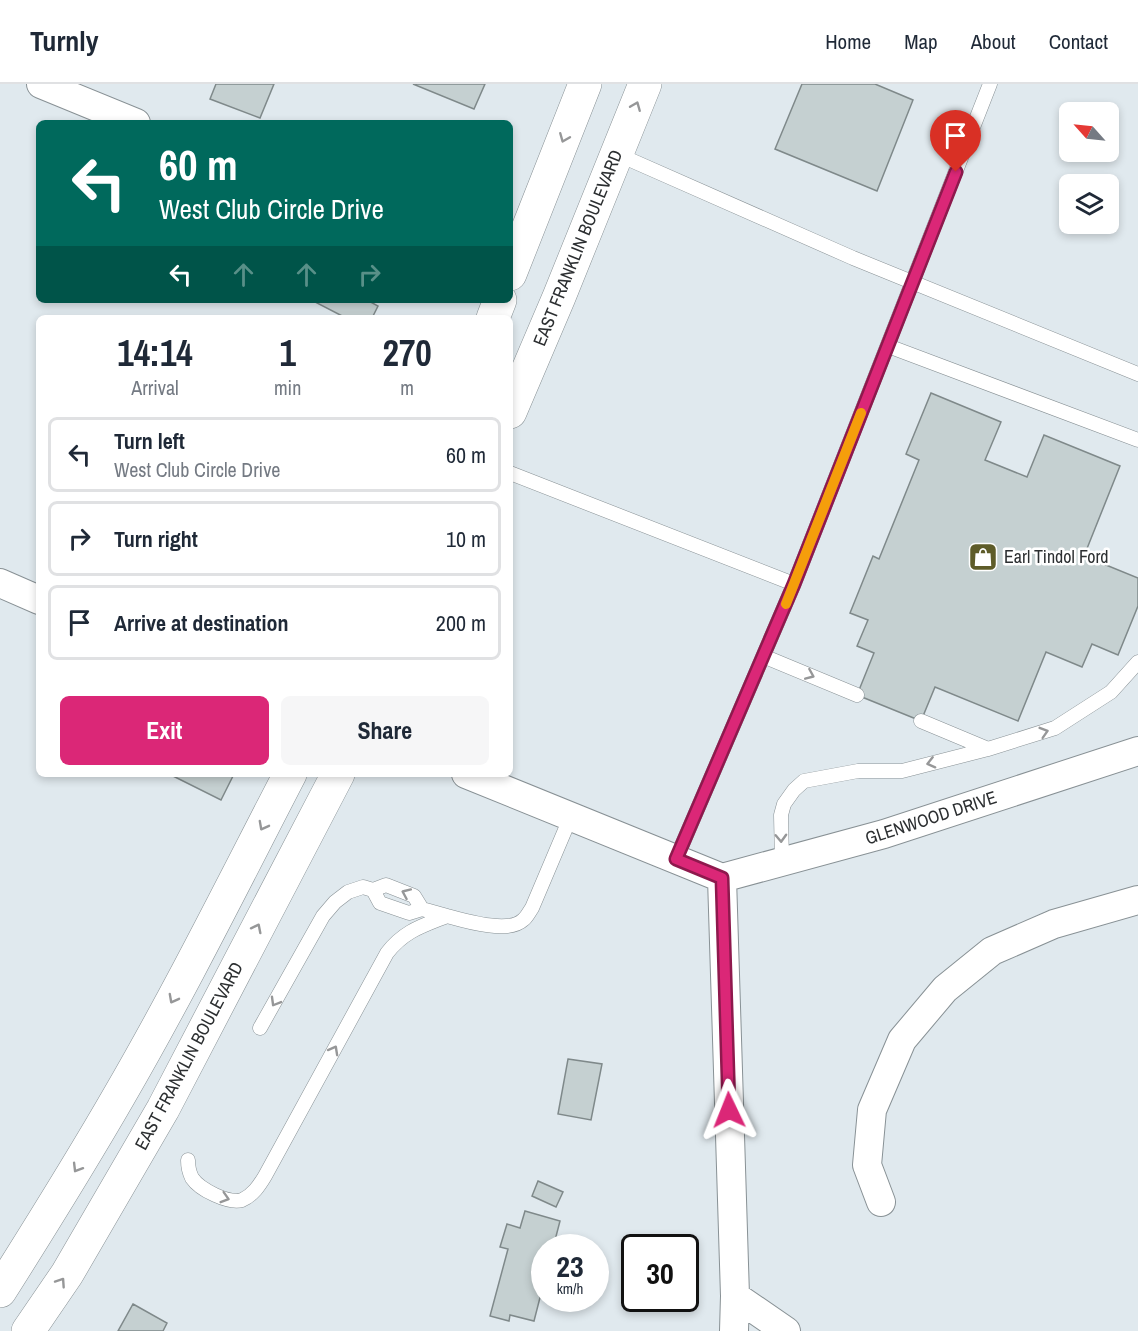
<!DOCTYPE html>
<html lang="en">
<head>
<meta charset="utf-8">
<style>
  :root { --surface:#fff; --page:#f6f6f7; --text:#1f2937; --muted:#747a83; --line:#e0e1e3; --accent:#db2777 }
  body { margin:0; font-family:"Archivo Narrow",sans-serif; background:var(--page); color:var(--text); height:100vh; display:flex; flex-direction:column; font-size:22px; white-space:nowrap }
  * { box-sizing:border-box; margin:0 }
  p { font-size:20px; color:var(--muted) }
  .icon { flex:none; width:33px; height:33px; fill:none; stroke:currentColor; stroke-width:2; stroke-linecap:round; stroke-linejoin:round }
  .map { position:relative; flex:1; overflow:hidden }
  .side { position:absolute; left:36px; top:231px; width:477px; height:462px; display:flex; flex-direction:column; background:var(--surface); border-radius:9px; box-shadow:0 3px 9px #0003 }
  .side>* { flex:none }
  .guide { position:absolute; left:36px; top:36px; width:477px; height:183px; border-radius:9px; box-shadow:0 3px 9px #0003; background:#00695c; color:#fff; overflow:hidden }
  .needle { width:39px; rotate:297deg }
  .fabs { position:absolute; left:1059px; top:18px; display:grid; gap:12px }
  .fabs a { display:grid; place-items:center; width:60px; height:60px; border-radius:9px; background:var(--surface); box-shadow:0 3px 9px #0003; font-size:30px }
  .speed { position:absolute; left:531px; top:1150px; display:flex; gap:12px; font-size:30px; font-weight:700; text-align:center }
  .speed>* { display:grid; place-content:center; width:78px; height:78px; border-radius:50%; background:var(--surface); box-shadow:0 3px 9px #0003; line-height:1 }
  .speed small { font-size:15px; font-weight:400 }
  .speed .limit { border:3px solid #111; border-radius:9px; background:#fff; color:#111 }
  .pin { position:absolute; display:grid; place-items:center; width:51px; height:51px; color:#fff; margin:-62px -26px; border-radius:50% 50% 50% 0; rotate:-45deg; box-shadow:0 0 6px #0007 }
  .pin .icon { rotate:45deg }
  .me { position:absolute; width:66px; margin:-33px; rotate:358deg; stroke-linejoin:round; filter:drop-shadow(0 0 4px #0008) }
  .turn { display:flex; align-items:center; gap:21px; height:126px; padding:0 24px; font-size:27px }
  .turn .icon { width:78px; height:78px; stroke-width:2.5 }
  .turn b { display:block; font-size:42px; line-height:51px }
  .lanes { display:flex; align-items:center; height:57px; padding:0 24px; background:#0003; justify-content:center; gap:30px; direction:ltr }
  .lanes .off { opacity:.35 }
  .eta { display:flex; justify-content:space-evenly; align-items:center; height:102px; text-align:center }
  .eta b { font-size:36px; font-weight:700; line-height:42px }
  .action { display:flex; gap:12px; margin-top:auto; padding:12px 24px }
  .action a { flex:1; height:69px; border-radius:9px; background:var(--accent); color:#fff; font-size:24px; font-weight:700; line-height:69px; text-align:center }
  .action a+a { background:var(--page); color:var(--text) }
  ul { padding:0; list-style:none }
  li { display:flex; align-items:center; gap:18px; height:75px; margin:0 12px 9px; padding:0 12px; border:3px solid var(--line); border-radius:9px }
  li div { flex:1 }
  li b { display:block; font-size:22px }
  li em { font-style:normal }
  header { display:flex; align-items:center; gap:36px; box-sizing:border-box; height:84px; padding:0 30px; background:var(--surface); border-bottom:2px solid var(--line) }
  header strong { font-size:28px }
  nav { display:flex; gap:33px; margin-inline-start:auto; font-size:21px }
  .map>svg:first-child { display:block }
</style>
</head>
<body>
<header>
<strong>Turnly</strong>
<nav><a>Home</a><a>Map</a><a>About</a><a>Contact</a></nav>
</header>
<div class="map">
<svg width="1138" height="1247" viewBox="0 0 1138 1247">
  <rect width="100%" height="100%" fill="#e0e9ee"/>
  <path fill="#c5d0d1" stroke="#7f898a" stroke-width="1.5" d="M216 0H274L260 34 210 15Z
    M413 0H485L474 25Z
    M802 0H875L913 16 877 107 775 65Z
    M316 216H367L378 222 372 234H346L315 218Z
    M931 309 1001 338 985 376 1027 393 1044 351 1120 382 1084 472 1138 494V522L1118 571 1092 560 1082 583 1046 568 1018 637 935 603 921 637 857 611 874 569 857 562 868 536 850 529 873 472 879 475 919 376 906 370Z
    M169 690H234L221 716Z
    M568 975 602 980 591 1036 558 1030Z
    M538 1097 563 1108 556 1123 532 1112Z
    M525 1127 560 1137 553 1164H544V1198L534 1237 510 1231 509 1237 490 1232 508 1165 500 1163 507 1140 520 1144Z
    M133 1220 167 1239 163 1247H118Z"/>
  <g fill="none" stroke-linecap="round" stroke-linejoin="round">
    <g stroke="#889195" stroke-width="15">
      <path id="service" d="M617 70 853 174 1138 290
        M888 262 1138 356
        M510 389 794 500 990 0
        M763 572 857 611
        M921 637 988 665
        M676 775 794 500
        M782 778 781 731 784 720 794 706 804 697 858 687H902L988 665 1055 644 1111 608 1138 578
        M373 806 380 819 409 829 422 825
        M447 832C465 837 508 850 523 836 527 833 529 828 532 824L571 732
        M188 1076C188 1082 189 1088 192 1094 200 1106 229 1120 242 1116 253 1111 259 1102 265 1092L387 869C404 847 422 842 447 832L422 825 414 812 386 801 373 806 363 803 348 808 335 818 323 832 260 944"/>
    </g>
    <g stroke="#889195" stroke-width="30">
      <path id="minor" d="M41 0 136 39
        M0 499 39 516
        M466 690 722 794
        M722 794 735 1212 734 1247
        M722 794 884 750 1138 667
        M881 1118 867 1081 872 1026 902 956 945 905 992 867 1054 840 1138 816
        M735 1212 786 1247"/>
    </g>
    <g stroke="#889195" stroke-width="34">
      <path id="primary" d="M510 190 585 0
        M493 234 500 216
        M510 328 559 213 645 0
        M0 1207C41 1142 81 1078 119 1012 180 907 234 798 290 690
        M28 1247 67 1190 163 1025 338 690"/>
    </g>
    <use href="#service" stroke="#fff" stroke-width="14"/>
    <use href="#minor" stroke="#fff" stroke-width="28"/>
    <use href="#primary" stroke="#fff" stroke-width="33"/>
  </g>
  <defs><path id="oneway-chevron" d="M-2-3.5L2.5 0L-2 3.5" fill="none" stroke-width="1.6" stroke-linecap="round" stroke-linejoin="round" transform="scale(1.5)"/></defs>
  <g stroke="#969798">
    <use href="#oneway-chevron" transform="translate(636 22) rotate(-68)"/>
    <use href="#oneway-chevron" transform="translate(564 54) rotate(112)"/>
    <use href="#oneway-chevron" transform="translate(810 591) rotate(23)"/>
    <use href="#oneway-chevron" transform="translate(1044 648) rotate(-17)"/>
    <use href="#oneway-chevron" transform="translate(931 679) rotate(166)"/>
    <use href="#oneway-chevron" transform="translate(263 742) rotate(118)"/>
    <use href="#oneway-chevron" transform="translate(781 754) rotate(88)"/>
    <use href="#oneway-chevron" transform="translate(406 809) rotate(-156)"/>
    <use href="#oneway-chevron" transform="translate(257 844) rotate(-63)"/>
    <use href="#oneway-chevron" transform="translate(173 915) rotate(118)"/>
    <use href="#oneway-chevron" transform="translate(275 918) rotate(120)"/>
    <use href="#oneway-chevron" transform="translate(334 966) rotate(-61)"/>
    <use href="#oneway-chevron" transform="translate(77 1084) rotate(121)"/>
    <use href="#oneway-chevron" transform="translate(225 1114) rotate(17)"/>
    <use href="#oneway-chevron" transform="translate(61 1198) rotate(-56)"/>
  </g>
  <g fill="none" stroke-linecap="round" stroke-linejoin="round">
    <g stroke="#8e194d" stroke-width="15">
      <path id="route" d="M729 1026 722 794 676 775 794 500 956 88"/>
    </g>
    <use href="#route" stroke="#db2777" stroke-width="10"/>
    <path stroke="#f59e0b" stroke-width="10" d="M786 520 861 329"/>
  </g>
  <defs>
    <g id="shop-square" transform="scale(1.5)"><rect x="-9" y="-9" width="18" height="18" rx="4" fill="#5e5c29" stroke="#fff"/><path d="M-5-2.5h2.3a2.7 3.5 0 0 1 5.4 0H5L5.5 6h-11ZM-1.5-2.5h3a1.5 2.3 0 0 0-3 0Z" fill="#fff"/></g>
  </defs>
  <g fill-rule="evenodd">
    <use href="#shop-square" x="983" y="473"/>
  </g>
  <g text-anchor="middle" stroke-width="5" stroke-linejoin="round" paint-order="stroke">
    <g font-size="18" fill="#2c2f31" stroke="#fff">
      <text transform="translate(578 164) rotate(-68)" y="6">EAST FRANKLIN BOULEVARD</text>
      <text transform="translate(931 734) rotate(-18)" y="6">GLENWOOD DRIVE</text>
      <text transform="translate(189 972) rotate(-62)" y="6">EAST FRANKLIN BOULEVARD</text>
    </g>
    <g font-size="18" fill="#2c2f31" stroke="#fff" text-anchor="start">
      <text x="1004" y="479">Earl Tindol Ford</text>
    </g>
  </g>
</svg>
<div class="fabs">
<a><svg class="needle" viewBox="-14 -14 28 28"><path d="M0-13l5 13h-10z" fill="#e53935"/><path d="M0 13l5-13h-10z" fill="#747a83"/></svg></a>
<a><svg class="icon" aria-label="layers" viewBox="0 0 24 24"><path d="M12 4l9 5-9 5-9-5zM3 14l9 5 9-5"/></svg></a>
</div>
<div class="speed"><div>23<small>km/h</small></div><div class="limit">30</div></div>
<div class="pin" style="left:956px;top:88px;background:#d93025"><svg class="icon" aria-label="arrive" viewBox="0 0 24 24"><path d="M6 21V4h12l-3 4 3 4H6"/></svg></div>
<svg class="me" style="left:729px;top:1026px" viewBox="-20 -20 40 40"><path d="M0-17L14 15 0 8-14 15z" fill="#db2777" stroke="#fff" stroke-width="4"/></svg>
<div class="guide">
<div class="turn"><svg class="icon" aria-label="left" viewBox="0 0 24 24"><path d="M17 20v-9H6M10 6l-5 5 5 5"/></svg><div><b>60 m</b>West Club Circle Drive</div></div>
<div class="lanes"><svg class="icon" aria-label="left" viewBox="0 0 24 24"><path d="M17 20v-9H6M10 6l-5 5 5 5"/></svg><svg class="icon off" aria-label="ahead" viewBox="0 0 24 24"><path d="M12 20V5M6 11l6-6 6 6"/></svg><svg class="icon off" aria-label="ahead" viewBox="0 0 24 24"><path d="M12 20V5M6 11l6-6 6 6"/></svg><svg class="icon off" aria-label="right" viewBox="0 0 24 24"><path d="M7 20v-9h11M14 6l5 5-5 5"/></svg></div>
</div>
<section class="side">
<div class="eta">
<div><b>14:14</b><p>Arrival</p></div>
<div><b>1</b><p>min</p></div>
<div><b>270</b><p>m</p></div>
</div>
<ul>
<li><svg class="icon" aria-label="left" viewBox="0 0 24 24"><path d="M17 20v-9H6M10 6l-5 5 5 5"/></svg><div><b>Turn left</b><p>West Club Circle Drive</p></div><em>60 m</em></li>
<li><svg class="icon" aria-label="right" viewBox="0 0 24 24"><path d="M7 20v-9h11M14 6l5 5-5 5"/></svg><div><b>Turn right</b></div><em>10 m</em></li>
<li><svg class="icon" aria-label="arrive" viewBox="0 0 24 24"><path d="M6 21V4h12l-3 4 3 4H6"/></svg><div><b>Arrive at destination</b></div><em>200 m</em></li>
</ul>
<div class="action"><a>Exit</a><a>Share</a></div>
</section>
</div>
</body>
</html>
